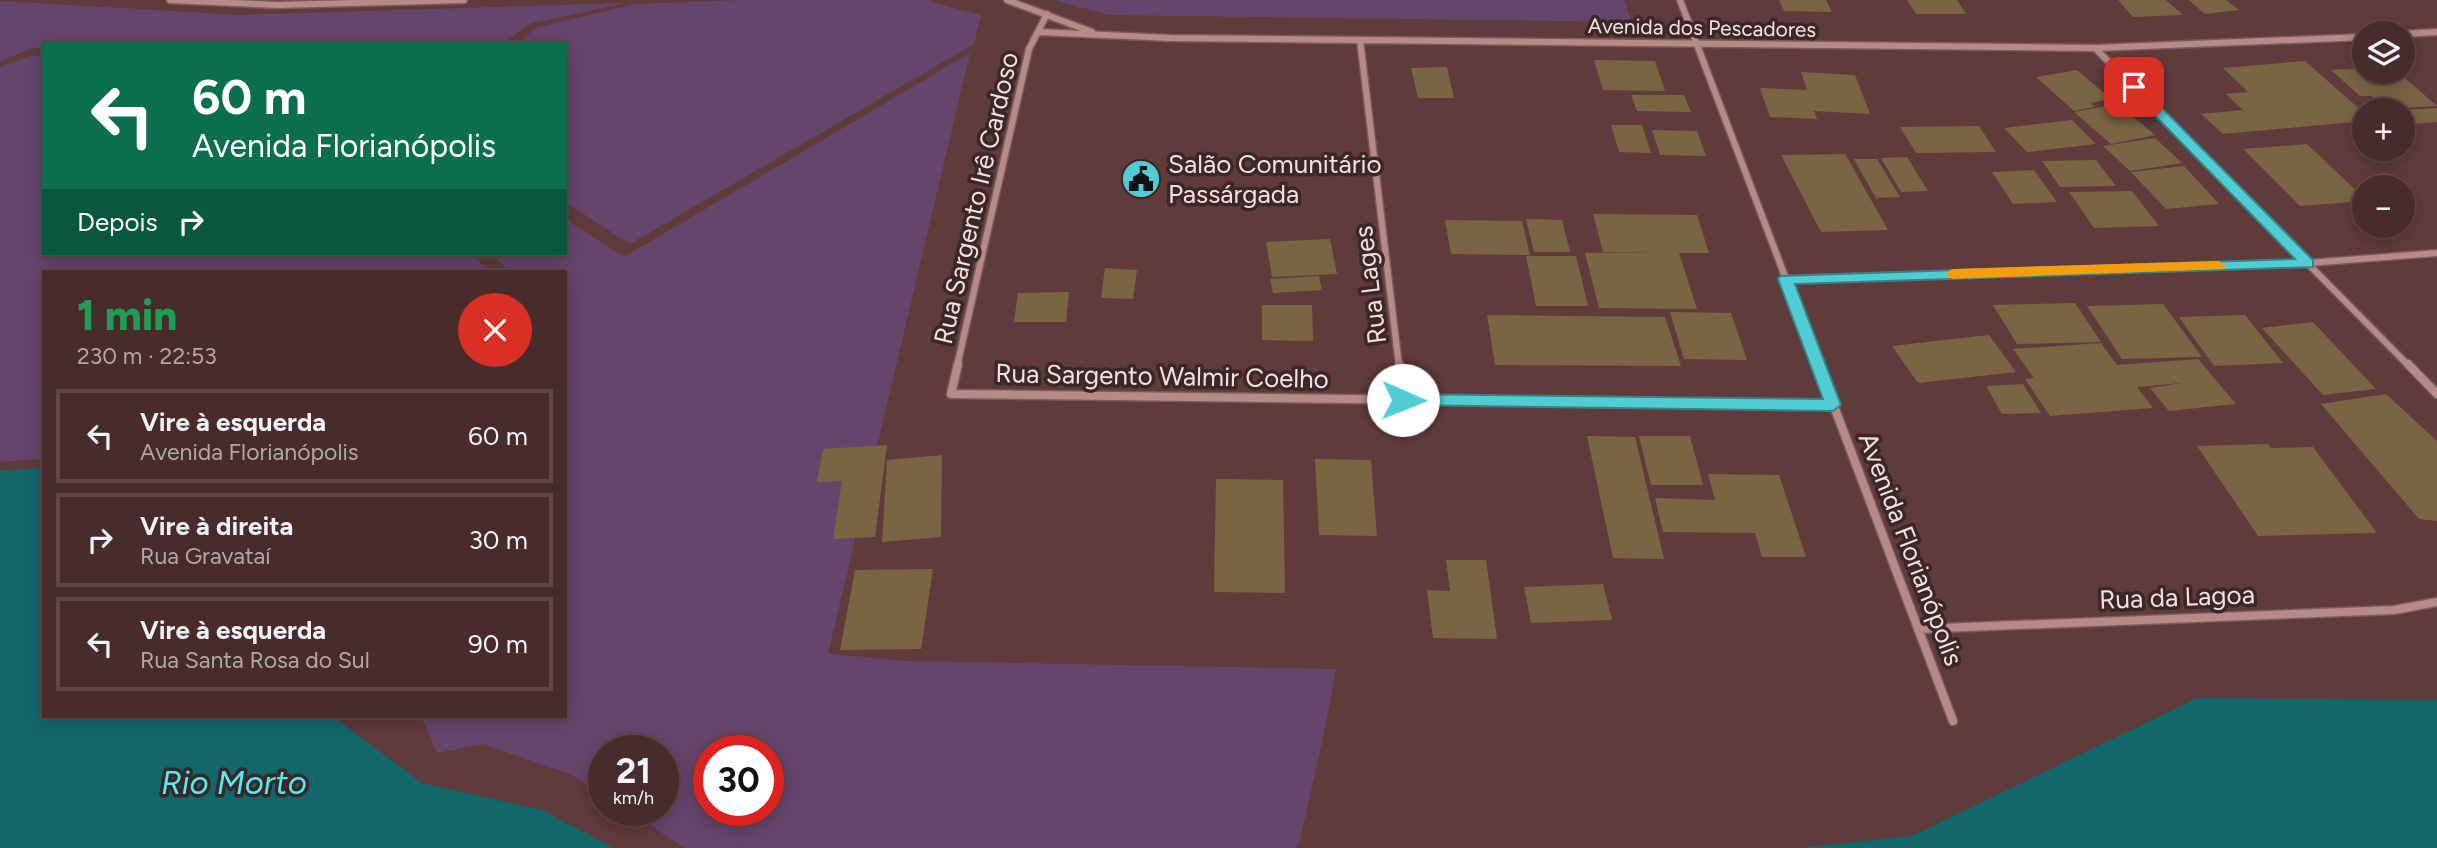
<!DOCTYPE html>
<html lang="pt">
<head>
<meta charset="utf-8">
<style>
  :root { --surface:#482c2c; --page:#4f3434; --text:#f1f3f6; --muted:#b1a7a9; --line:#604848 }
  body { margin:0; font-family:Figtree,sans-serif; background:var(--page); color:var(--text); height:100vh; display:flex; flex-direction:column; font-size:26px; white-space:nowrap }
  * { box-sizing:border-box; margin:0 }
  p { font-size:23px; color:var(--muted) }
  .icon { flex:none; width:38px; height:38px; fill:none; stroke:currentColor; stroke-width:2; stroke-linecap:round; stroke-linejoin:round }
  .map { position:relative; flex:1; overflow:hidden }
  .panel { position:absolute; left:42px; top:270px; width:525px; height:448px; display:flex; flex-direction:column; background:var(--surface); border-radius:0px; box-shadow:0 4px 18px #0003,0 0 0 2px var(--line) }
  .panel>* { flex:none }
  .hud { position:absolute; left:42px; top:42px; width:525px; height:214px; border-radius:0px; box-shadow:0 4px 18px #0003,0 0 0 2px var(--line); background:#0b6e4f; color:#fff; overflow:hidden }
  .controls { position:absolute; left:2352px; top:21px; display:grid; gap:14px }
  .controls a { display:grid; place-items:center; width:63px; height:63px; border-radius:50%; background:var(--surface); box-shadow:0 4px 18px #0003,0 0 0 2px var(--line); font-size:35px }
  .speed { position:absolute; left:588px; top:735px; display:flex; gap:14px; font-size:35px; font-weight:700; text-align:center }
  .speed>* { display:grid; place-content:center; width:91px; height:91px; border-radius:50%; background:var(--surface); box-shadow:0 4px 18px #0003,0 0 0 2px var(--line); line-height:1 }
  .speed small { font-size:18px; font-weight:400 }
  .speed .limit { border:10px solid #d22; background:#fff; color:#111 }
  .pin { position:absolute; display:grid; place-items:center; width:60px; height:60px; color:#fff; margin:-30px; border-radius:14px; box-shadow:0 4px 10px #0006 }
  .me { position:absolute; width:77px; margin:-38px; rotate:91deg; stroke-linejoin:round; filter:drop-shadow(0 0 5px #0008) }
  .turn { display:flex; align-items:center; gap:24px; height:147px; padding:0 35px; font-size:32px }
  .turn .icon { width:91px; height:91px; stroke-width:2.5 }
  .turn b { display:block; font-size:49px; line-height:60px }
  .then { display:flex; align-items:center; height:66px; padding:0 35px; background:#0003; gap:14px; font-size:26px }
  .round { display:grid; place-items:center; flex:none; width:74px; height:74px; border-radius:37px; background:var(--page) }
  .head { display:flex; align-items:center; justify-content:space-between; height:119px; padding:0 35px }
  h1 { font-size:42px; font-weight:800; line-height:52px; color:#1e9e55 }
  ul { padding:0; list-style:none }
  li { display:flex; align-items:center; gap:21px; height:94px; margin:0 14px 10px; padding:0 21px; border:4px solid var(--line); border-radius:0px }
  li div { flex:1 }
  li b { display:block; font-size:26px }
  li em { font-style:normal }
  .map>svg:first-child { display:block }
</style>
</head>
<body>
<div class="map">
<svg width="2437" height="848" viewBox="0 0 2437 848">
  <rect width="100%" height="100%" fill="#603b3b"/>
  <path fill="#64456c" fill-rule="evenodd" d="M742 0H924L981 15 974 44 630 244 565 202V44H518L535 28 636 4Z
    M1054 0H1625L1631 22 1109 15Z
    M0 1 240 15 625 3 529 24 504 44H44V48H33L0 61Z
    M970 53 828 654 905 661 1336 669 1324 734 1299 844 1295 848H684L629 810H663V751H604V795L570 774 483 744 437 753 421 716H565V271H508L493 254H565V219L624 257ZM709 751H768V810H709Z
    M44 55V254H471L490 271H44V462L36 459 0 462V67L29 56Z"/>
  <path fill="#12676b" d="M39 468 44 471V716H332L422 783 542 810 614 848H0V471Z
    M2197 698 2437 700V848H1799L1912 836Z"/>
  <path fill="#796544" d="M1779 0H1826L1832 12 1784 11Z
    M1907 0H1957L1966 14H1916Z
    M2118 0H2166L2183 15 2133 17Z
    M2189 0H2226L2239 10 2205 14Z
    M1594 60 1655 61 1665 91 1603 90Z
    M2305 61 2364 113V121L2223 134 2201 114 2243 110 2226 94 2248 92 2223 68Z
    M1447 67 1454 98H1418L1411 68Z
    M2364 68V72H2398L2437 106 2386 109 2371 96H2360L2331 70Z
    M2077 70 2111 99 2090 103 2094 107 2074 111 2036 77Z
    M1801 72 1855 75 1870 114 1814 111 1817 119 1770 117 1760 88 1807 90Z
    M1631 95H1684L1691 112 1637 111Z
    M2118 104 2155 135 2111 144 2074 112Z
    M2437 108V122L2403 125V110Z
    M2072 120 2096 144 2027 152 2004 128Z
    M1611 125H1642L1651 153 1619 152Z
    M1979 126 1996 152 1916 153 1900 127Z
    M1652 130 1697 131 1706 156 1660 155Z
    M2155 138 2182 163 2130 171 2103 146Z
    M2307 144 2364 198V201L2300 206 2243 149Z
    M1845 154 1888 230 1821 232 1781 155Z
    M1907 157 1928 191 1901 192 1881 158Z
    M1854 159H1877L1900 197 1876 198Z
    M2096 160 2116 186 2060 187 2042 161Z
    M2184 166 2219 204 2166 209 2131 172Z
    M2034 170 2057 202 2013 204 1992 172Z
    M2132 191 2159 226 2094 228 2069 192Z
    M1593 214 1697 215 1709 253H1679L1697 309 1599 308 1585 253 1659 252H1603Z
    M1526 219 1562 220 1570 252H1534Z
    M1445 220 1522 221 1530 255 1451 254Z
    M1330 239 1337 274 1272 277 1266 242Z
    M1526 256H1576L1588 306H1536Z
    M1105 268 1137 270 1133 299 1101 298Z
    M1319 276 1322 290 1273 293 1270 279Z
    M1069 292 1066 322H1014L1018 293Z
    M2075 303 2101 342 2017 344 1993 305Z
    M2163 304 2202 357 2122 359 2087 306Z
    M1262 305H1312L1313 341 1262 340Z
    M1670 312 1731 313 1747 360 1684 359Z
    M1487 315 1665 317 1681 366 1495 365Z
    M2245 315 2283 363 2214 366 2179 317Z
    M2313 322 2376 389 2323 395 2262 328Z
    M1989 335 2016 372 1918 383 1892 346Z
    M2101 343 2117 365 2198 359 2236 404 2169 411 2150 388 2182 383 2137 387 2153 408 2050 416 2025 379 2034 378 2013 349Z
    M2023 384 2041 413 2002 414 1986 386Z
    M2386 394 2437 441V521L2419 519 2321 404Z
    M1587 436 1635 437 1664 559 1613 558Z
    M1639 436H1690L1703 485H1651Z
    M2268 444 2271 448 2313 447 2377 533 2258 536 2197 446Z
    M887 445 875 537 833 539 842 481 817 482 823 449Z
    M942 455 941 537 882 542 887 460Z
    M1315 459 1371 460 1377 536 1319 535Z
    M1708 474 1779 475 1806 557H1762L1755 533 1663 532 1655 498 1715 500Z
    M1216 479 1283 480 1285 593 1214 592Z
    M1446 560H1486L1497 639 1433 638 1427 590 1450 591Z
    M933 569 921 649 840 650 855 570Z
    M1603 584 1612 620 1531 623 1524 587Z"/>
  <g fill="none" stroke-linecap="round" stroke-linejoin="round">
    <g stroke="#7a5a5b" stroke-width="9">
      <path id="minor-far1" d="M170 0 278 5 464 0
        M1007 0 1092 32
        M1680 0 1819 366
        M1039 32 1170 38 2095 48 2364 37
        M2403 34 2437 32
        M1360 40 1399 366
        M2095 48 2409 366
        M1786 279 2308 263 2437 253
        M957 366 1029 49 1047 14"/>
    </g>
    <g stroke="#7a5a5b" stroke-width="11">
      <path id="minor" d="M958 364 951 394 1834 405
        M1399 364 1403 400
        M1818 364 1953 721
        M2408 364 2437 394
        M1918 629 2394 610 2437 602"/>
    </g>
    <use href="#minor-far1" stroke="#b68a89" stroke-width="6"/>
    <use href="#minor" stroke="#b68a89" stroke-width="8"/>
  </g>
  <path fill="#51ccd2" stroke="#358588" stroke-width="2" d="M2134 83 2138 84 2313 260V267L1795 284 1841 405 1833 411 1403 405 1395 400 1403 394 1823 399 1778 279 1780 276 2295 259 2130 90 2128 87Z"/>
  <path fill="#f59e0b" d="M2219 261 2226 266 2224 269 1952 279 1945 274 1952 269Z"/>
  <defs>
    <g id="civic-disc" transform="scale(2.0125)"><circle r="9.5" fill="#51ccd2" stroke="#392827"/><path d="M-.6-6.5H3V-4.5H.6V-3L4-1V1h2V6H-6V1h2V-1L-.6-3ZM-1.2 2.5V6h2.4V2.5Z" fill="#111"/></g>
  </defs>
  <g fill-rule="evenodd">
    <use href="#civic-disc" x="1141" y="179"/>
  </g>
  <g text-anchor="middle" stroke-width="7" stroke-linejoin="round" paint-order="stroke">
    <g font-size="21" fill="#f8dfdf" stroke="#392827">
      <text transform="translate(1702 28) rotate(1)" y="7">Avenida dos Pescadores</text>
    </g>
    <g font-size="26" fill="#f8dfdf" stroke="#392827" text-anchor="start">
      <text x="1168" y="173">Salão Comunitário<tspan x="1168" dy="30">Passárgada</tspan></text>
    </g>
    <g font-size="26" fill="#f8dfdf" stroke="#392827">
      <text transform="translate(976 198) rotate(-77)" y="9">Rua Sargento Irê Cardoso</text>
      <text transform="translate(1370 285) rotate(-97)" y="9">Rua Lages</text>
      <text transform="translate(1162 376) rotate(1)" y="9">Rua Sargento Walmir Coelho</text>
      <text transform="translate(1911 549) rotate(69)" y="9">Avenida Florianópolis</text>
      <text transform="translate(2177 597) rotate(-2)" y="9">Rua da Lagoa</text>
    </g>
    <g font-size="33" font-style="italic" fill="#56eaf1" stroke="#392827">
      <text x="234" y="794">Rio Morto</text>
    </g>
  </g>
</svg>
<div class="controls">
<a><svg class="icon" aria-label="layers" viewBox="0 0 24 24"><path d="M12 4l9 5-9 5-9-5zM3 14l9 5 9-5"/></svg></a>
<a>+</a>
<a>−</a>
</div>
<div class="speed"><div>21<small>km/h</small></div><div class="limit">30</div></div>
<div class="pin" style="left:2134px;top:87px;background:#d93025"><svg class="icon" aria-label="arrive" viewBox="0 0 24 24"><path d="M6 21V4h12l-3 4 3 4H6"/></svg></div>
<svg class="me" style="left:1403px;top:400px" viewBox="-20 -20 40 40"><circle r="19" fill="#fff"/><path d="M0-13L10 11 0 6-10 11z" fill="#51ccd2"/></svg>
<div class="hud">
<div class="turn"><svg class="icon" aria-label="left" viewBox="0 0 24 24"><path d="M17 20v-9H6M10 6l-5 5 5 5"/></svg><div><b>60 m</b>Avenida Florianópolis</div></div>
<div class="then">Depois<svg class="icon" aria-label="right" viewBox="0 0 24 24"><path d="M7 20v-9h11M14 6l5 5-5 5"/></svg></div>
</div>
<section class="panel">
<div class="head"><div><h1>1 min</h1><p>230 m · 22:53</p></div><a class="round" style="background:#d93025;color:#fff"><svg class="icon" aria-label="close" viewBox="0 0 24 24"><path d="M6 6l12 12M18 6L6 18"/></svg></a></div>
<ul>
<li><svg class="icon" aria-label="left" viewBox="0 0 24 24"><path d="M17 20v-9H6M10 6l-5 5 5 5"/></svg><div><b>Vire à esquerda</b><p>Avenida Florianópolis</p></div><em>60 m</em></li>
<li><svg class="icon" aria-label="right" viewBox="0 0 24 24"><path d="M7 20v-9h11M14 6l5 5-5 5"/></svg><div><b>Vire à direita</b><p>Rua Gravataí</p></div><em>30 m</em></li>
<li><svg class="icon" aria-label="left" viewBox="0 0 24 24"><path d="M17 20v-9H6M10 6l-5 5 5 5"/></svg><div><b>Vire à esquerda</b><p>Rua Santa Rosa do Sul</p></div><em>90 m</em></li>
</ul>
</section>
</div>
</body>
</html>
